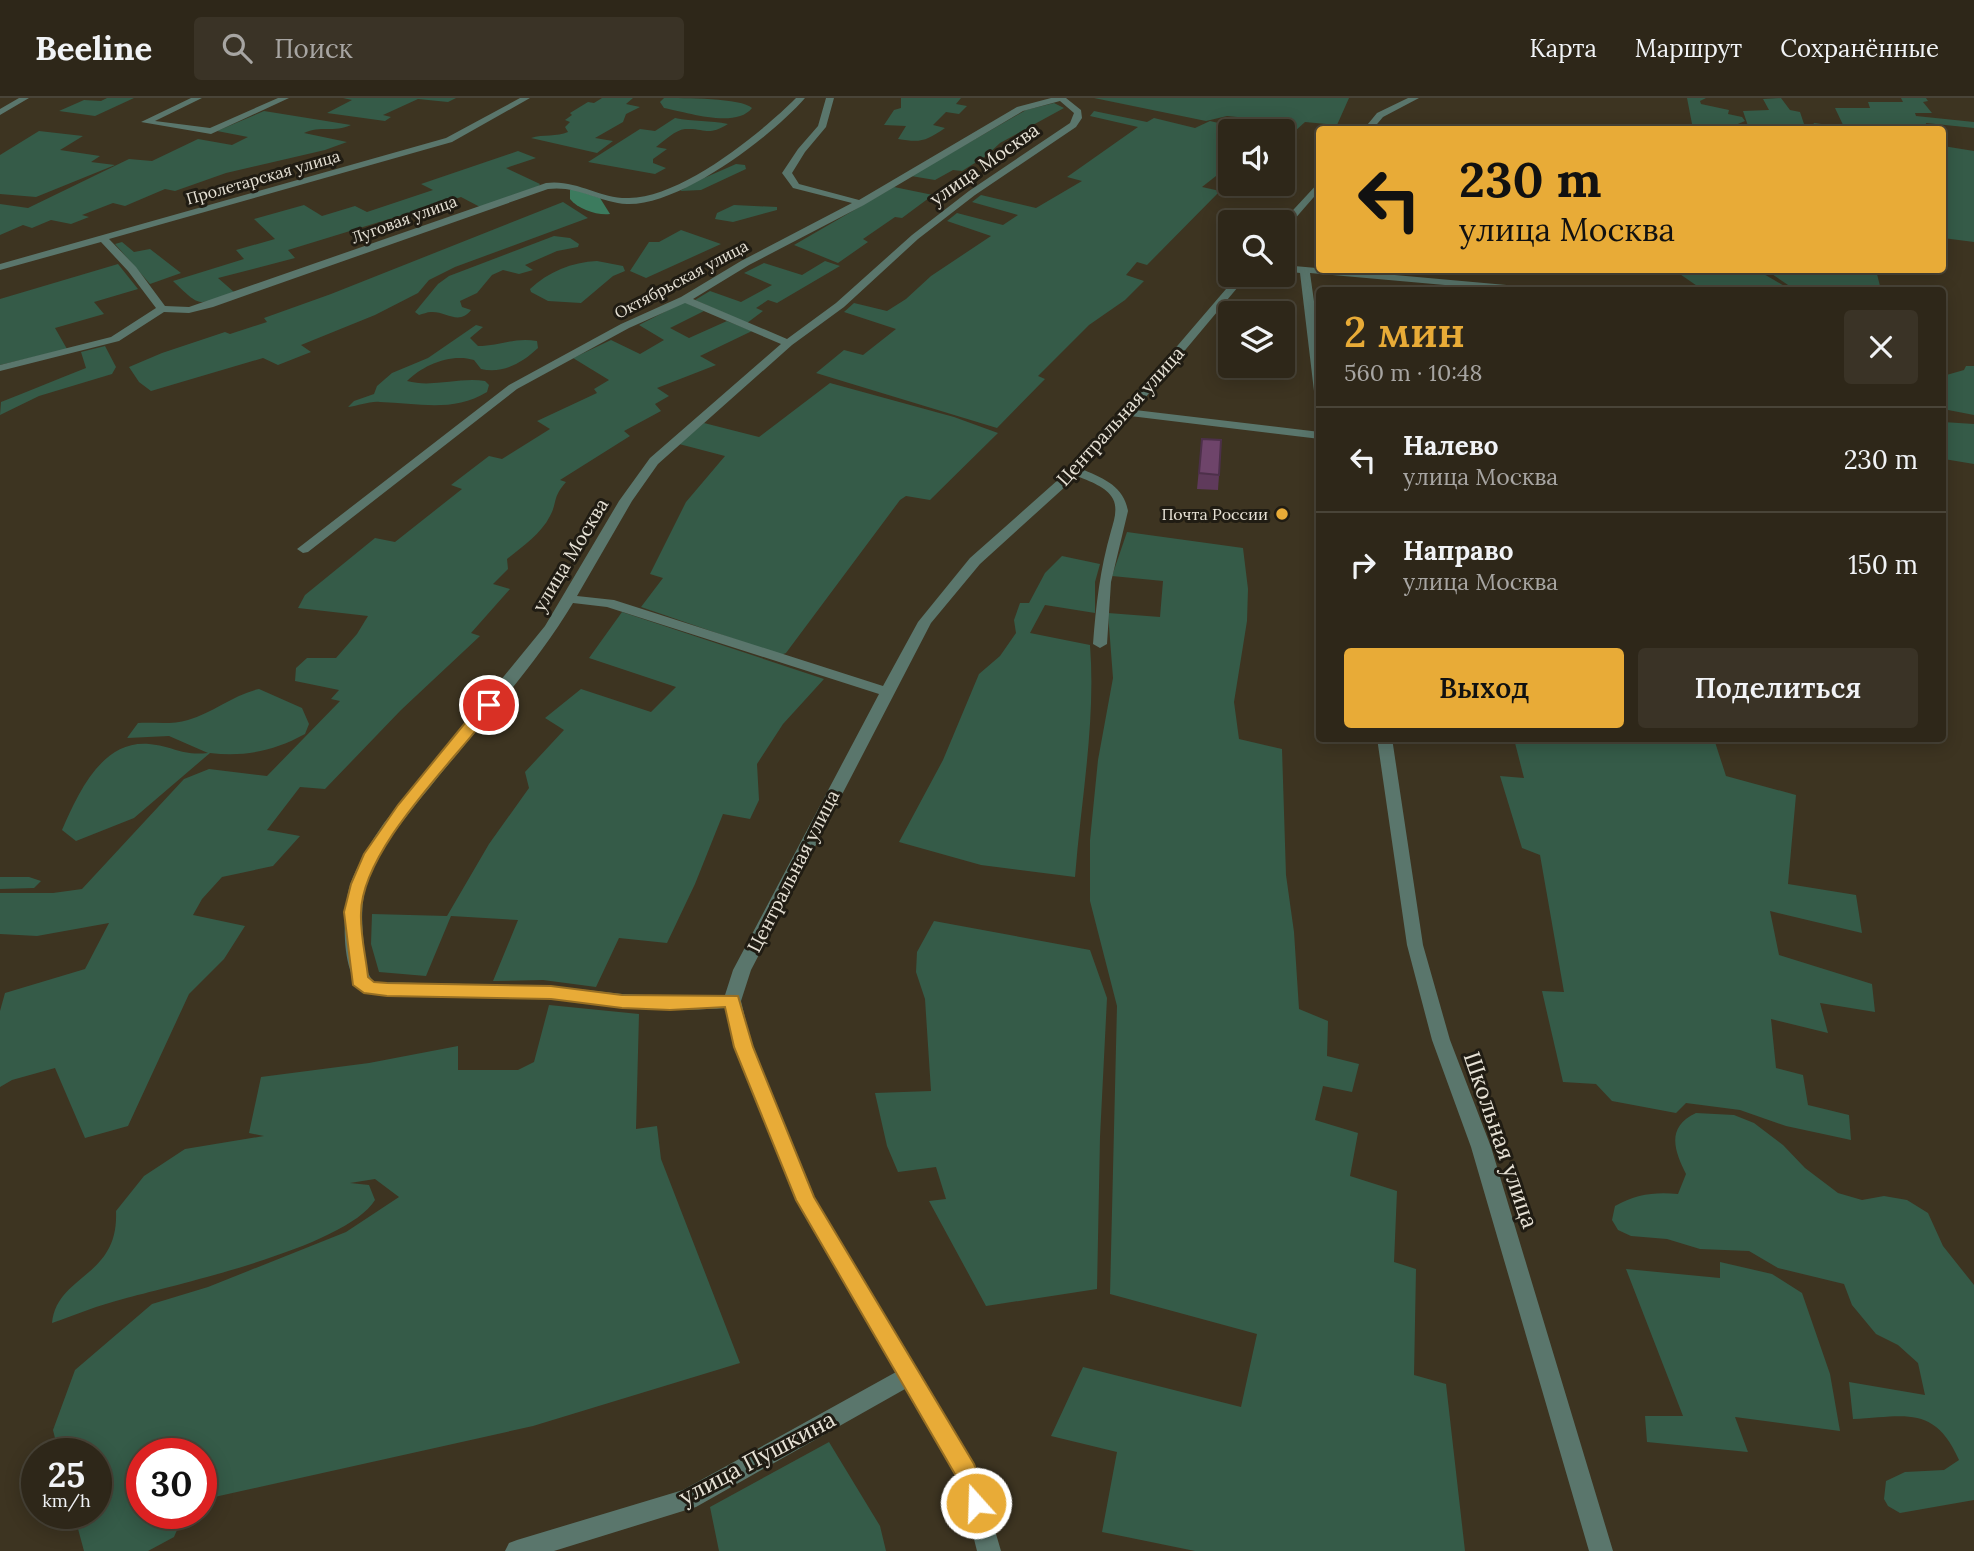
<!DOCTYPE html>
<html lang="ru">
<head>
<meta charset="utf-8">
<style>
  :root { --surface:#2e2719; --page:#3a3326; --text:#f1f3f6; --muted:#a7a5a2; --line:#494438; --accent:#e8ab37 }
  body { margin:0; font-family:Lora,serif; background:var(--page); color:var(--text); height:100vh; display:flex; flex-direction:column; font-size:26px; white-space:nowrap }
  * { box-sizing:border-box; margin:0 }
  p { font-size:23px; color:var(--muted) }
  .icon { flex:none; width:38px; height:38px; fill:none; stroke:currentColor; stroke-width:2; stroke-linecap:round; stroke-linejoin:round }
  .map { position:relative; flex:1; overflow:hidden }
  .panel { position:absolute; left:1316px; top:189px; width:630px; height:455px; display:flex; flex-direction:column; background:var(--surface); border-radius:7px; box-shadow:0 4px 18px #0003,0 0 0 2px var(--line) }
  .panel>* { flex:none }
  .top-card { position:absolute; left:1316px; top:28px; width:630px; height:147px; border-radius:7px; box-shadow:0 4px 18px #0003,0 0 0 2px var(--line); background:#e8ab37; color:#111; overflow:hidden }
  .controls { position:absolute; left:1218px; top:21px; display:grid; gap:14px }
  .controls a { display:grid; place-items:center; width:77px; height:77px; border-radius:7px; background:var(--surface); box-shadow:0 4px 18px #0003,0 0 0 2px var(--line); font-size:35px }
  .speed { position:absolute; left:21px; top:1340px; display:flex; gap:14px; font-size:35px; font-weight:700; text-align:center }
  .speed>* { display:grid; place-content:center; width:91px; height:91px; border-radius:50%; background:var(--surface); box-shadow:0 4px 18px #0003,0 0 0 2px var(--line); line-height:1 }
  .speed small { font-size:18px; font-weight:400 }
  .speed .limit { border:10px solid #d22; background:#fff; color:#111 }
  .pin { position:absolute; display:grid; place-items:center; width:60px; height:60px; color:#fff; margin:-30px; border:4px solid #fff; border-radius:50%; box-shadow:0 2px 7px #0007 }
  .me { position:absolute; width:77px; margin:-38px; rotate:340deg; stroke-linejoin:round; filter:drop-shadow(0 0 5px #0008) }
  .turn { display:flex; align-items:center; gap:24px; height:147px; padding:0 28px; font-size:32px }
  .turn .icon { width:91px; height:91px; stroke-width:2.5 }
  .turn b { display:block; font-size:49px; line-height:60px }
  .round { display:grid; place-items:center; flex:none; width:74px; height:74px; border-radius:7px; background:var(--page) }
  .head { display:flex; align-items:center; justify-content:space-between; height:119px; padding:0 28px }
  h1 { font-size:42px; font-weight:600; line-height:52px; color:var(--accent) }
  .action { display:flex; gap:14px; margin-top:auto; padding:14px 28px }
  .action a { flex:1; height:80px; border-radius:7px; background:var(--accent); color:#111; font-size:28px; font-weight:600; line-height:80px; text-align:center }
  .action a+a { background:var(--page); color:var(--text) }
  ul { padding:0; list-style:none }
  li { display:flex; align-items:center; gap:21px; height:105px; padding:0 28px; border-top:2px solid var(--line) }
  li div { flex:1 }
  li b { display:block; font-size:26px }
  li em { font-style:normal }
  header { display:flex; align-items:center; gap:42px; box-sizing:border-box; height:98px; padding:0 35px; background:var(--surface); border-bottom:2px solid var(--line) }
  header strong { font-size:33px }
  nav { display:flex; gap:38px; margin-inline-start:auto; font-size:24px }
  .search { width:490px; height:63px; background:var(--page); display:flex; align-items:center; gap:18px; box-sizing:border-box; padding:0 24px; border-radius:7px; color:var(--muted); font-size:26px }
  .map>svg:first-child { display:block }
</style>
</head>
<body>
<header>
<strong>Beeline</strong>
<div class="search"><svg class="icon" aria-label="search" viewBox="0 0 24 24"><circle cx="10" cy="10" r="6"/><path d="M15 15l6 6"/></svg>Поиск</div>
<nav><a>Карта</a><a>Маршрут</a><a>Сохранённые</a></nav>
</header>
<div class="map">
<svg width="1974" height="1453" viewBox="0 0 1974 1453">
  <rect width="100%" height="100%" fill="#3d3421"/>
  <path fill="#355b48" d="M107 0H134L95 18 59 13 84 2 101 3Z
    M343 0H456L448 4 418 1 383 17 391 19 385 23 327 15 352 2Z
    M602 0H633L626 6 640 9 626 16 623 24 595 40 613 43 597 55 531 40C543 36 557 39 568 34L565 29 570 24 565 22 572 17 570 15 588 4 594 5Z
    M664 0C683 0 742 0 752 10 736 31 686 14 664 10L660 4Z
    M901 0H961L956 6 967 8 959 16 946 14 933 27 945 30C926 43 921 45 898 41L906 28 884 27 894 12 901 10Z
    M1094 0H1349L1337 27 1305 24 1283 44V33H1230V67L1202 89 1220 93 1147 167 1137 164 1126 177 1144 183 1125 202 1089 227 1038 278 1045 281 997 330 816 275 844 252 863 257 896 231 844 214 854 205 887 213 906 201 931 178 991 138 947 123 957 115 1003 127 1018 117 972 104 981 97 1036 110 1082 83 1067 79 1138 29 1090 18 1094 13 1147 24 1154 20 1195 30 1210 23 1248 32 1268 22 1227 18 1206 23Z
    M1687 0H1706L1700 3 1701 6 1729 12 1728 16 1742 19 1745 23 1726 31H1693Z
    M1781 0 1790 12 1800 14 1804 26 1775 31H1749L1743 13 1769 12 1763 1Z
    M1901 0H1926L1928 3 1923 4 1932 15H1915L1916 18 1974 24V30L1926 25V31H1811L1814 25 1844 29 1835 10H1870L1868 4H1903Z
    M1054 5 1064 10 1000 45 986 58 962 73 953 72 935 82 911 78 1026 12Z
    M264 13 351 27C334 35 320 27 304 35L347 44 325 52 226 75 175 93 165 91 125 108 113 105 82 117 89 119 71 126 51 122 32 130 23 127 0 137V106L28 110 129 61 152 63 198 41 232 47 248 39 217 33Z
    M675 20C693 24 710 22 728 26 706 39 707 30 685 31 675 32 664 43 656 49L667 51 653 61V65L666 70 655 76 588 64 640 31 655 33Z
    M39 33 83 38 60 52 100 58 91 64 115 67 36 99 0 96V57Z
    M1943 48 1974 53V144L1943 140Z
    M518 53 536 60 506 70 540 86 538 89 480 109 461 99 288 152 295 160 218 180 234 194C197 207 202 211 173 183L244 161 236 152 275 141 254 121 304 107 322 118 355 108 367 114 433 92 421 86Z
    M736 66 745 67 746 71 701 92 680 93 695 84Z
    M894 89 933 97 902 120 895 119 863 141 868 144 838 165 794 147Z
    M563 104 588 120 455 169 429 182 418 195 375 217 301 247 311 254 278 267 263 260 151 293 139 284 129 269 162 255 225 234 230 236 267 224 264 220 331 196Z
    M734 107 777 109V112L733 124 715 121 717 115Z
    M681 132 721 146 646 180 630 173 649 144H659Z
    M554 138 570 140 579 146 578 149 557 153 525 167 533 172 519 176 503 172 492 177 477 195 460 203 462 209 471 212C459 228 446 213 431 214 427 214 423 216 419 217L415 214 438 186 449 178Z
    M122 144 134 154 150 151 181 175 150 186 115 146Z
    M597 163 623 168 625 173 613 178 581 205 548 203 531 194 530 191C548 174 572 164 597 163Z
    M825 163 840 168 777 205 768 202 756 210 763 213 747 225 695 202 710 193 741 204 772 187 744 175 764 165 802 177Z
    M118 166 138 191 94 204 104 216 55 230 67 251 0 267V201Z
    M1674 172H1757L1786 189 1782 192H1703Z
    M1766 172H1919V173H1887L1877 176 1880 188 1895 192H1844L1842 190 1794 191Z
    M684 204 704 213 670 230 689 240 727 223 752 233 700 258 716 267 657 290 669 298 655 306 661 313 624 333 630 338 560 382 566 384C552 400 558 403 550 418 541 436 522 449 507 461L508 471 493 486 510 491 471 535 480 538 401 612 325 691 300 689 267 732 300 738 273 768 222 779 202 801 193 817 245 828 224 861 189 896 128 1028 85 1040 55 970 12 982 0 989V913L5 895 85 871 109 825 37 838 0 836V795H53L82 791 184 681 209 671 267 678 340 603 331 601 339 592 295 583 296 570 307 560H336L357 536 368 518 298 510 305 497 375 440 395 444 462 391 451 387 489 358 502 361 550 331 537 323 597 295 594 291 609 282 573 260 611 242 640 256 664 242 639 227Z
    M476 227 483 229 470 240 478 248C500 248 514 239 537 243L538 250C522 265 503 276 481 271L474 262C451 255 423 267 407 283 432 290 459 279 485 283L489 287 487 294C453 315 417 305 380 304 369 303 359 308 348 309L354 303 374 296 377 288 392 275 428 260Z
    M105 248 116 269 112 276 39 298 0 317 1 304C30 293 57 281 86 270L81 254Z
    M1966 268H1974V317L1943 311V278L1964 272Z
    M830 285 954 319 998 335 930 402 906 398 900 402 786 555 781 557 641 509 663 480 650 476 686 404 725 358 679 346 704 325 759 339Z
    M1943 324 1974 326V366L1944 361Z
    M1127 434 1243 450 1248 491 1247 523 1234 604 1239 641 1282 651 1286 777 1294 834 1299 911 1328 923 1327 958 1359 966 1352 994 1323 988 1315 1022 1358 1035 1350 1078 1397 1093 1394 1164 1416 1171 1414 1277 1446 1286 1465 1453H1195L1102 1434 1117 1354 1051 1338 1083 1269 1241 1309 1257 1236 1110 1196 1117 908 1090 803V742L1098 662 1113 580 1108 515 1160 519 1163 483 1112 478Z
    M1062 458 1100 466 1095 484V515L1045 507 1030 535 1090 547C1096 624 1081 702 1075 779L981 767 899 744 943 662 979 576 1000 558 1016 535 1014 522 1020 505H1029L1045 475Z
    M622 514 824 581 783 626 757 666 759 702 750 721 723 716 695 786 667 845 619 840 596 889 543 882 493 883 518 822 451 818 426 878 379 874 371 846 372 816 447 818 489 746 529 690 525 674 564 632 545 620 581 591 651 614 676 589 589 560Z
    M259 591 302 610 309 626 305 636C274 653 245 659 210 655L134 720 76 743 62 732C78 696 101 642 149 646 173 648 181 658 208 655L169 638 127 640 138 625C155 624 172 627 188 622 213 615 233 597 259 591Z
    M1514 641H1714L1726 678 1796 697 1788 786 1856 797 1862 835 1770 813 1779 857 1872 886 1875 914 1820 905 1828 935 1771 921 1776 970 1803 977 1808 1007 1849 1017 1851 1042 1786 1028 1740 1012 1686 1005 1676 1015 1612 1003 1596 986 1563 984 1542 893 1564 894 1540 757 1522 750 1500 678 1524 680Z
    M0 779H29L41 783 34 790 0 791Z
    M934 823 1090 852 1107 900 1100 1039 1097 1191 986 1208 929 1103 946 1101 936 1069 898 1074 887 1048 875 995 931 993 925 901 916 874 917 854Z
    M549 907 639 916 636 1031 657 1028 661 1061 740 1265 533 1328 201 1402V1356H142V1416H184L174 1439 148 1453H84L74 1416H96V1356H59L53 1332 75 1272 152 1206 208 1189 346 1134 399 1099 375 1081 350 1085 369 1087 375 1102C346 1149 178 1186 123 1201 99 1207 75 1217 52 1225 57 1176 119 1180 116 1113L144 1078 185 1051 264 1038 249 1035 261 979 369 965 458 948V972H518L534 964Z
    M1696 1015 1734 1017 1754 1025 1783 1047 1805 1070 1838 1095 1862 1102 1884 1098 1907 1102 1928 1115 1943 1148 1974 1187V1402L1900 1415 1888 1408 1884 1401 1886 1383 1905 1374 1944 1372 1959 1362C1934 1306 1905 1319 1853 1321L1849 1284 1925 1297 1918 1265 1898 1247 1876 1236 1852 1207 1844 1186 1778 1170 1749 1153 1700 1151 1667 1141 1631 1138 1618 1132 1612 1122 1615 1108C1637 1096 1654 1094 1678 1096L1686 1076C1674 1052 1666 1029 1696 1015Z
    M1720 1164 1772 1176 1802 1195 1830 1276 1840 1333 1735 1319 1748 1354 1647 1344 1645 1318H1683L1626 1171 1720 1180Z
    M829 1344 880 1428 886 1453H719L710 1409Z"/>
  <path fill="#3c7b5e" d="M573 91 600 100 610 116C598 118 578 111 570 101V92Z"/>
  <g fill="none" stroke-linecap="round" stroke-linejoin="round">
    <path fill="#5a766c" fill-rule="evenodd" d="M19 0H29L0 17V11Z
      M191 0H202L155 23 210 30 278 0H289L211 36 141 24Z
      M520 0H530L452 44 109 141 136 169 165 208 189 209 546 85C576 81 600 101 629 100 682 99 760 36 796 0H805C771 39 680 108 627 106 599 104 576 87 548 91L213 209 189 215 164 214 119 243 0 273V267L111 239 156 210 128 173 101 144 0 172V166L446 40Z
      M826 0H834L826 29 805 54 792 75 799 86 859 102 1017 9 1051 0H1066L1081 12 1082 20 1076 29 975 97 918 141 844 209 792 247 658 366 632 403 577 498 614 502 883 588 918 524 970 460 1077 365 1238 177H1248L1135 312 1320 334V341L1130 318 1084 372C1105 381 1124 389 1128 413L1111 484 1107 546 1100 550 1093 546C1096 507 1100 471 1111 433 1114 423 1118 411 1113 401 1107 389 1089 383 1077 378L980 466 931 525 751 872 741 903 752 949 814 1099 977 1371 1001 1453H977L959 1382 905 1291 696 1409 554 1453H505L509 1445 517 1442 683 1392 896 1274 796 1102 734 949 725 910C667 915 611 906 553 901 493 895 431 898 370 896 339 887 342 812 350 787 358 765 371 744 384 725L545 528 619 403 650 360 781 246 685 205 629 230 517 291 308 454 303 455 297 451 509 287 621 226 681 199 741 163 852 105 793 90 782 75 798 51 818 28ZM1060 3 1074 15 1070 25 969 93 912 137 836 205 787 241 693 201 749 167 864 107 1023 13ZM573 505 607 509 879 596 733 872 725 897 695 899 622 896 551 888 374 884C365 874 365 862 364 849 362 828 360 806 367 785 381 745 412 712 438 679 484 623 535 568 573 505Z
      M1408 0H1419L1383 19 1372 32H1363L1377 15Z
      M1320 83V92L1286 131 1283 132 1282 124Z
      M1283 167 1530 189 1535 192H1501L1310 175 1320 246V296L1314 293 1300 175 1283 173Z
      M1377 640H1392L1423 847 1450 942 1491 1049 1613 1453H1589L1471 1049 1432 942 1407 847Z"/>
  </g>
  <path fill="#5f3a5b" d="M1202 341 1219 377 1218 392 1197 391Z"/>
  <path fill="#6e446a" stroke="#4d304a" stroke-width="2" d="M1202 341 1221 342 1219 377 1199 375Z"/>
  <path fill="#e8ab37" stroke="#976f24" stroke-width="2" d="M489 602 496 607C458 660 362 749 361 815 360 836 366 859 368 879L374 884 387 885 551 888 622 897 738 898 753 949 814 1099 974 1366 988 1405 985 1413 976 1416 968 1413 956 1378 796 1102 734 949 725 909 670 912 622 910 551 901 387 898 364 895 353 887 344 814 351 786 364 756 398 707 483 603Z"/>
  <circle fill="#e8ab37" stroke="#201c13" stroke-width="2.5" cx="1282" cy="416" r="7"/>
  <g text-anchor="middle" stroke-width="6" stroke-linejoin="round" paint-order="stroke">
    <g font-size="16" fill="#e7e2d6" stroke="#201c13">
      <text transform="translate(263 79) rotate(-16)" y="6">Пролетарская улица</text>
      <text transform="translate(404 121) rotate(-20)" y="6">Луговая улица</text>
      <text transform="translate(681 181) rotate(-28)" y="6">Октябрьская улица</text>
    </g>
    <g font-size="16" fill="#e7e2d6" stroke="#201c13" text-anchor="end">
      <text x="1268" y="422">Почта России</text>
    </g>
    <g font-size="19" fill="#e7e2d6" stroke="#201c13">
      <text transform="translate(984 66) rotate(-35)" y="7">улица Москва</text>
      <text transform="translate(1120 318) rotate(-48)" y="7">Центральная улица</text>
      <text transform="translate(570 457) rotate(-59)" y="7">улица Москва</text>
      <text transform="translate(793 773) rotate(-63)" y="7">Центральная улица</text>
    </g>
    <g font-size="23" fill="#e7e2d6" stroke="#201c13">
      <text transform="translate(1501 1042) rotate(71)" y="8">Школьная улица</text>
      <text transform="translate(757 1360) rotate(-28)" y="8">улица Пушкина</text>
    </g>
  </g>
</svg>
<div class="controls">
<a><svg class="icon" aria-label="sound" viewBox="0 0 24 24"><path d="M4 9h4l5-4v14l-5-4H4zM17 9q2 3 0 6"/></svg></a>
<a><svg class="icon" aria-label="search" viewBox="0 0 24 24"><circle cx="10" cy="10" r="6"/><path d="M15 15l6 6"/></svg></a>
<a><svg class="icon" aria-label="layers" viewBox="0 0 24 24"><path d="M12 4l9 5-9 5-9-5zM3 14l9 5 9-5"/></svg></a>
</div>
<div class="speed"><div>25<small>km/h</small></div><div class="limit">30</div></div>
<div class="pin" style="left:489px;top:607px;background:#d93025"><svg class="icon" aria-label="arrive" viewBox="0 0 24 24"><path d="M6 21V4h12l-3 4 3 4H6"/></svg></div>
<svg class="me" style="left:976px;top:1405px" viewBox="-20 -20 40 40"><circle r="17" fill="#e8ab37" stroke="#fff" stroke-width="3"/><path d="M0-11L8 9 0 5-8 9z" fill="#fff"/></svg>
<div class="top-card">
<div class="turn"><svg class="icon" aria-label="left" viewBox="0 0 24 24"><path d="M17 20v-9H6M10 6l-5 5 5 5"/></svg><div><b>230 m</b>улица Москва</div></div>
</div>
<section class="panel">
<div class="head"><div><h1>2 мин</h1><p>560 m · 10:48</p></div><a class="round"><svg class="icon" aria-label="close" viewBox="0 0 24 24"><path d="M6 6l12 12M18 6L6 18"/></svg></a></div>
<ul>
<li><svg class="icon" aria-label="left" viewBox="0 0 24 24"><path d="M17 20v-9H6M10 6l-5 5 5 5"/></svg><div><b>Налево</b><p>улица Москва</p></div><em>230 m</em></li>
<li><svg class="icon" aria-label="right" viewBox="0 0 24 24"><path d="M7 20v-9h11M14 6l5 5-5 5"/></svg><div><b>Направо</b><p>улица Москва</p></div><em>150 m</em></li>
</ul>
<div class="action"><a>Выход</a><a>Поделиться</a></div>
</section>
</div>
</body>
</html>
